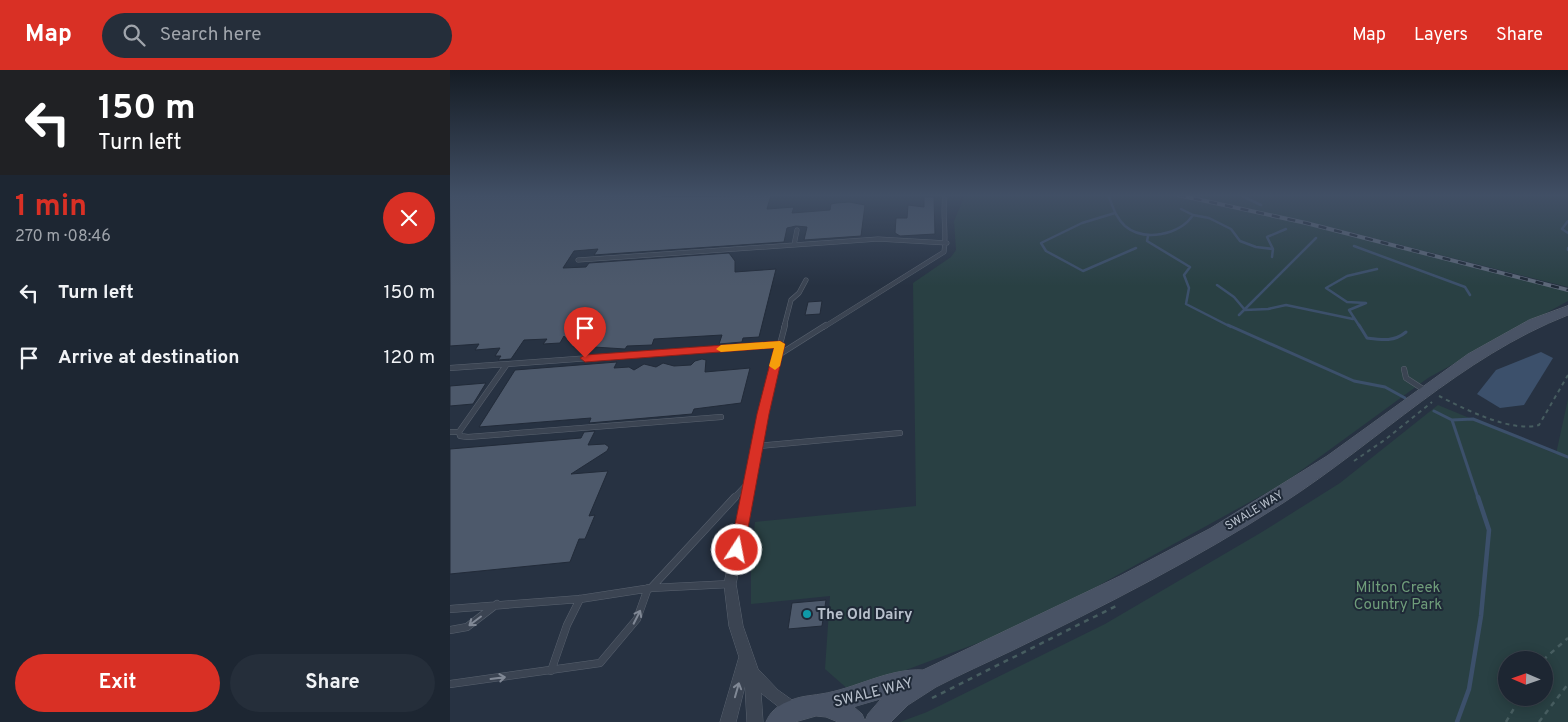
<!DOCTYPE html>
<html lang="en">
<head>
<meta charset="utf-8">
<style>
  :root { --surface:#1d2632; --page:#252e3a; --text:#f1f3f6; --muted:#a0a5ac; --line:#3b434d; --accent:#d93025 }
  body { margin:0; font-family:Overpass,sans-serif; background:var(--page); color:var(--text); height:100vh; display:flex; flex-direction:column; font-size:19px; white-space:nowrap }
  * { box-sizing:border-box; margin:0 }
  p { font-size:16px; color:var(--muted) }
  .icon { flex:none; width:28px; height:28px; fill:none; stroke:currentColor; stroke-width:2; stroke-linecap:round; stroke-linejoin:round }
  .map { position:relative; flex:1; overflow:hidden }
  .side { display:flex; flex-direction:column; background:var(--surface); width:450px }
  .side>* { flex:none }
  .hud { background:#202124; color:#fff; overflow:hidden }
  .needle { width:32px; rotate:272deg }
  .controls { position:absolute; left:1048px; top:581px; display:grid; gap:10px }
  .controls a { display:grid; place-items:center; width:55px; height:55px; border-radius:50%; background:var(--surface); box-shadow:0 2px 12px #0003,0 0 0 1px var(--line); font-size:25px }
  .pin { position:absolute; display:grid; place-items:center; width:42px; height:42px; color:#fff; margin:-51px -21px; border-radius:50% 50% 50% 0; rotate:-45deg; box-shadow:0 0 5px #0007 }
  .pin .icon { rotate:45deg }
  .me { position:absolute; width:55px; margin:-28px; rotate:11deg; stroke-linejoin:round; filter:drop-shadow(0 0 4px #0008) }
  .turn { display:flex; align-items:center; gap:18px; height:105px; padding:0 15px; font-size:22px }
  .turn .icon { width:65px; height:65px; stroke-width:2.5 }
  .turn b { display:block; font-size:35px; line-height:42px }
  .round { display:grid; place-items:center; flex:none; width:52px; height:52px; border-radius:26px; background:var(--page) }
  .head { display:flex; align-items:center; justify-content:space-between; height:85px; padding:0 15px }
  h1 { font-size:30px; font-weight:700; line-height:38px; color:var(--accent) }
  .cta { display:flex; gap:10px; margin-top:auto; padding:10px 15px }
  .cta a { flex:1; height:58px; border-radius:30px; background:var(--accent); color:#fff; font-size:20px; font-weight:700; line-height:58px; text-align:center }
  .cta a+a { background:var(--page); color:var(--text) }
  ul { padding:0; list-style:none }
  li { display:flex; align-items:center; gap:15px; height:65px; padding:0 15px }
  li div { flex:1 }
  li b { display:block; font-size:19px }
  li em { font-style:normal }
  header { display:flex; align-items:center; gap:30px; box-sizing:border-box; height:70px; padding:0 25px; background:var(--accent); color:#fff }
  header strong { font-size:24px }
  nav { display:flex; gap:28px; margin-inline-start:auto; font-size:18px }
  .search { width:350px; height:45px; background:var(--page); display:flex; align-items:center; gap:12px; box-sizing:border-box; padding:0 18px; border-radius:28px; color:var(--muted); font-size:19px }
  main { display:flex; flex:1; min-height:0 }
  .map>svg:first-child { display:block }
</style>
</head>
<body>
<header>
<strong>Map</strong>
<div class="search"><svg class="icon" aria-label="search" viewBox="0 0 24 24"><circle cx="10" cy="10" r="6"/><path d="M15 15l6 6"/></svg>Search here</div>
<nav><a>Map</a><a>Layers</a><a>Share</a></nav>
</header>
<main>
<section class="side">
<div class="hud">
<div class="turn"><svg class="icon" aria-label="left" viewBox="0 0 24 24"><path d="M17 20v-9H6M10 6l-5 5 5 5"/></svg><div><b>150 m</b>Turn left</div></div>
</div>
<div class="head"><div><h1>1 min</h1><p>270 m · 08:46</p></div><a class="round" style="background:#d93025;color:#fff"><svg class="icon" aria-label="close" viewBox="0 0 24 24"><path d="M6 6l12 12M18 6L6 18"/></svg></a></div>
<ul>
<li><svg class="icon" aria-label="left" viewBox="0 0 24 24"><path d="M17 20v-9H6M10 6l-5 5 5 5"/></svg><div><b>Turn left</b></div><em>150 m</em></li>
<li><svg class="icon" aria-label="arrive" viewBox="0 0 24 24"><path d="M6 21V4h12l-3 4 3 4H6"/></svg><div><b>Arrive at destination</b></div><em>120 m</em></li>
</ul>
<div class="cta"><a>Exit</a><a>Share</a></div>
</section>
<div class="map">
<svg width="1118" height="652" viewBox="0 0 1118 652">
  <rect width="100%" height="100%" fill="#273242"/>
  <path fill="#294043" fill-rule="evenodd" d="M515 125H724L853 153 1118 221V231L978 308 834 413 579 554 400 621 375 599 380 526 301 534V489L305 452 466 436 463 213 501 187 506 180 504 151Z
    M733 125H1118V217L863 153Z
    M1118 329V652H450L477 642 655 554 812 462 890 413 988 335 1106 384ZM1056 590H1094V628H1056Z"/>
  <path fill="#3c506b" d="M1091 282 1103 288 1074 335 1050 338 1027 324 1046 300Z"/>
  <g fill="none" stroke-linecap="round" stroke-linejoin="round">
    <path stroke="#3c506b" stroke-width="2.5" d="M658 125C663 136 665 147 675 156 694 172 730 165 743 145
      M790 125 811 135
      M731 139 743 145 759 148 781 159 790 171 806 177 823 179
      M665 143 632 153 591 173 596 181 633 201 686 178
      M1118 151 1112 159 1118 163
      M698 166 697 171 740 197 734 205 739 218 736 234 781 257
      M904 176 1015 217 1020 225
      M1118 178V180
      M822 187 823 179 817 167 836 159
      M767 215 784 227 795 240 818 239 836 235 903 249
      M789 245 866 168
      M910 257 899 240 916 233 897 232 876 218 897 206 927 199"/>
    <path stroke="#3c506b" stroke-width="3" d="M778 255 904 311 935 317 955 328
      M909 255 917 268C932 270 944 272 956 262
      M984 341 1002 350 1023 349 1118 387
      M1002 350 1028 428"/>
    <path stroke="#3c506b" stroke-width="4.5" d="M1007 652 1019 619 1031 546 1039 460 1028 427"/>
  </g>
  <path fill="#4d596b" stroke="#222b39" d="M0 125H214L212 127 321 125 317 139 344 137 342 143 380 140 381 134 386 133 399 132 415 135 411 166 354 170 357 157 346 156 337 158 334 172 144 185 148 179 124 181 113 198 136 197 139 193 279 183 285 191V202L326 199 309 267 293 268 292 272 269 274 272 265 204 269 202 275 177 276 175 279 144 277 138 272 123 277 114 266 110 273 93 274 97 269 74 270 61 289 48 290 51 286H45L50 278 25 280 29 274 0 276Z
    M474 127H484L485 164 450 166 445 163 446 148H457L458 135 474 137Z
    M372 231 370 244 355 245 358 232Z
    M252 289 256 290 255 302 300 298 291 333 244 339 242 344 139 353 141 348 29 357 65 300 167 292 164 298 179 297 184 300 194 294 206 297 213 293 224 296 241 295 245 291Z
    M36 313 23 334 0 336V316Z
    M145 361 138 375 155 374 159 377 157 381 121 404 158 401 139 446 145 445 135 469H129L120 492 0 504V379L131 368 134 362Z
    M376 530 372 556 338 559 342 533Z"/>
  <g fill="none" stroke-linecap="round" stroke-linejoin="round">
    <g stroke="#59626f" stroke-width="5">
      <path id="lane-far2" d="M347 160 344 175 428 169 497 173
        M128 190 344 175
        M334 257 341 230 349 223 356 210
        M374 257 494 182C497 162 492 147 495 125"/>
    </g>
    <g stroke="#59626f" stroke-width="6">
      <path id="lane-far1" d="M327 286 335 255
        M0 298 57 294
        M954 299 956 308 976 321
        M313 344 327 286 376 255
        M0 362H9L57 294 330 274
        M9 362 10 366 18 367 271 347
        M308 376 450 363
        M284 428 298 413"/>
    </g>
    <g stroke="#59626f" stroke-width="8">
      <path id="lane" d="M201 518 285 427
        M0 539 130 529 201 518 280 514
        M0 560 17 557 47 534
        M101 601 117 555 130 529
        M0 614 150 593 187 549 198 518"/>
    </g>
    <g stroke="#59626f" stroke-width="1">
      <path id="street" d="M313 340 317 341 318 344 286 514 293 556 308 599 328 620 349 635 351 640 349 645 344 647 339 645 311 623 313 652H297L295 616 286 652H270L289 587 279 556 274 514 308 344 309 341Z"/>
    </g>
    <g stroke="#59626f" stroke-width="1">
      <path id="secondary" d="M1118 236V245C1011 287 929 371 833 433 746 489 654 536 561 581 536 593 511 604 486 617L458 635 441 652H388L376 647 366 646 345 652H316C320 642 327 636 337 632 349 626 359 626 371 624 405 619 438 598 473 600L670 506 761 458 877 386 1018 284 1079 250ZM431 629 418 644 415 651 412 644 404 637Z"/>
    </g>
    <path stroke="#475d60" stroke-width="2" stroke-dasharray="4 4" stroke-linecap="butt" d="M989 326C1014 339 1062 363 1089 355L1118 305
      M904 391 936 369 982 332"/>
    <path stroke="#475d60" stroke-width="2.5" stroke-dasharray="5 5" stroke-linecap="butt" d="M1093 590 1118 568
      M482 628 666 536
      M1056 652 1070 628
      M1089 652 1118 614"/>
    <use href="#lane-far2" stroke="#3b4452" stroke-width="4"/>
    <use href="#lane-far1" stroke="#3b4452" stroke-width="5"/>
    <use href="#lane" stroke="#3b4452" stroke-width="7"/>
    <use href="#street" fill="#3b4452" fill-rule="evenodd"/>
    <use href="#secondary" fill="#495365" fill-rule="evenodd"/>
    <g stroke="#5d6879" stroke-width="4">
      <path id="rail" d="M728 125 856 153 1118 220"/>
    </g>
    <use href="#rail" stroke="#1f2937" stroke-width="2.5" stroke-dasharray="8" stroke-linecap="butt"/>
  </g>
  <defs><path id="oneway-shaft" d="M-6 0H5M1.5-3L5.5 0L1.5 3" fill="none" stroke-width="1.6" stroke-linecap="round" stroke-linejoin="round" transform="scale(1.25)"/></defs>
  <g stroke="#808895">
    <use href="#oneway-shaft" transform="translate(187 547) rotate(-63)"/>
    <use href="#oneway-shaft" transform="translate(25 551) rotate(143)"/>
    <use href="#oneway-shaft" transform="translate(48 608) rotate(-7)"/>
    <use href="#oneway-shaft" transform="translate(287 620) rotate(-74)"/>
  </g>
  <linearGradient id="sky" x2="0" y2="1"><stop stop-color="#151c24"/><stop offset="0.58" stop-color="#414f65"/><stop offset="1" stop-color="#414f65" stop-opacity="0"/></linearGradient>
  <rect width="1118" height="216" fill="url(#sky)"/>
  <path fill="#d93025" stroke="#8d1f18" d="M330 271 335 274 319 344 294 480 292 484 287 486 282 484 280 480 307 344 324 278 135 292 130 288 135 285Z"/>
  <path fill="#f59e0b" d="M330 271 335 274 330 296 325 300 319 296 324 278 271 282 266 279 271 275Z"/>
  <circle fill="#0f9aa8" stroke="#1f2937" stroke-width="2" cx="357" cy="544" r="5"/>
  <g text-anchor="middle" stroke-width="4" stroke-linejoin="round" paint-order="stroke">
    <g font-size="12" fill="#b8c0cc" stroke="#1f2937">
      <text transform="translate(804 440) rotate(-31)" y="4">SWALE WAY</text>
    </g>
    <g font-size="15" fill="#6f9d7a" stroke="#1f2937">
      <text x="948" y="522">Milton Creek<tspan x="948" dy="17">Country Park</tspan></text>
    </g>
    <g font-size="15" font-weight="bold" fill="#b8c0cc" stroke="#1f2937" text-anchor="start">
      <text x="367" y="549">The Old Dairy</text>
    </g>
    <g font-size="15" fill="#b8c0cc" stroke="#1f2937">
      <text transform="translate(423 622) rotate(-14)" y="5">SWALE WAY</text>
    </g>
  </g>
</svg>
<div class="controls">
<a><svg class="needle" viewBox="-14 -14 28 28"><path d="M0-13l5 13h-10z" fill="#e53935"/><path d="M0 13l5-13h-10z" fill="#a0a5ac"/></svg></a>
</div>
<div class="pin" style="left:135px;top:288px;background:#d93025"><svg class="icon" aria-label="arrive" viewBox="0 0 24 24"><path d="M6 21V4h12l-3 4 3 4H6"/></svg></div>
<svg class="me" style="left:287px;top:480px" viewBox="-20 -20 40 40"><circle r="17" fill="#d93025" stroke="#fff" stroke-width="3"/><path d="M0-11L8 9 0 5-8 9z" fill="#fff"/></svg>
</div>
</main>
</body>
</html>
